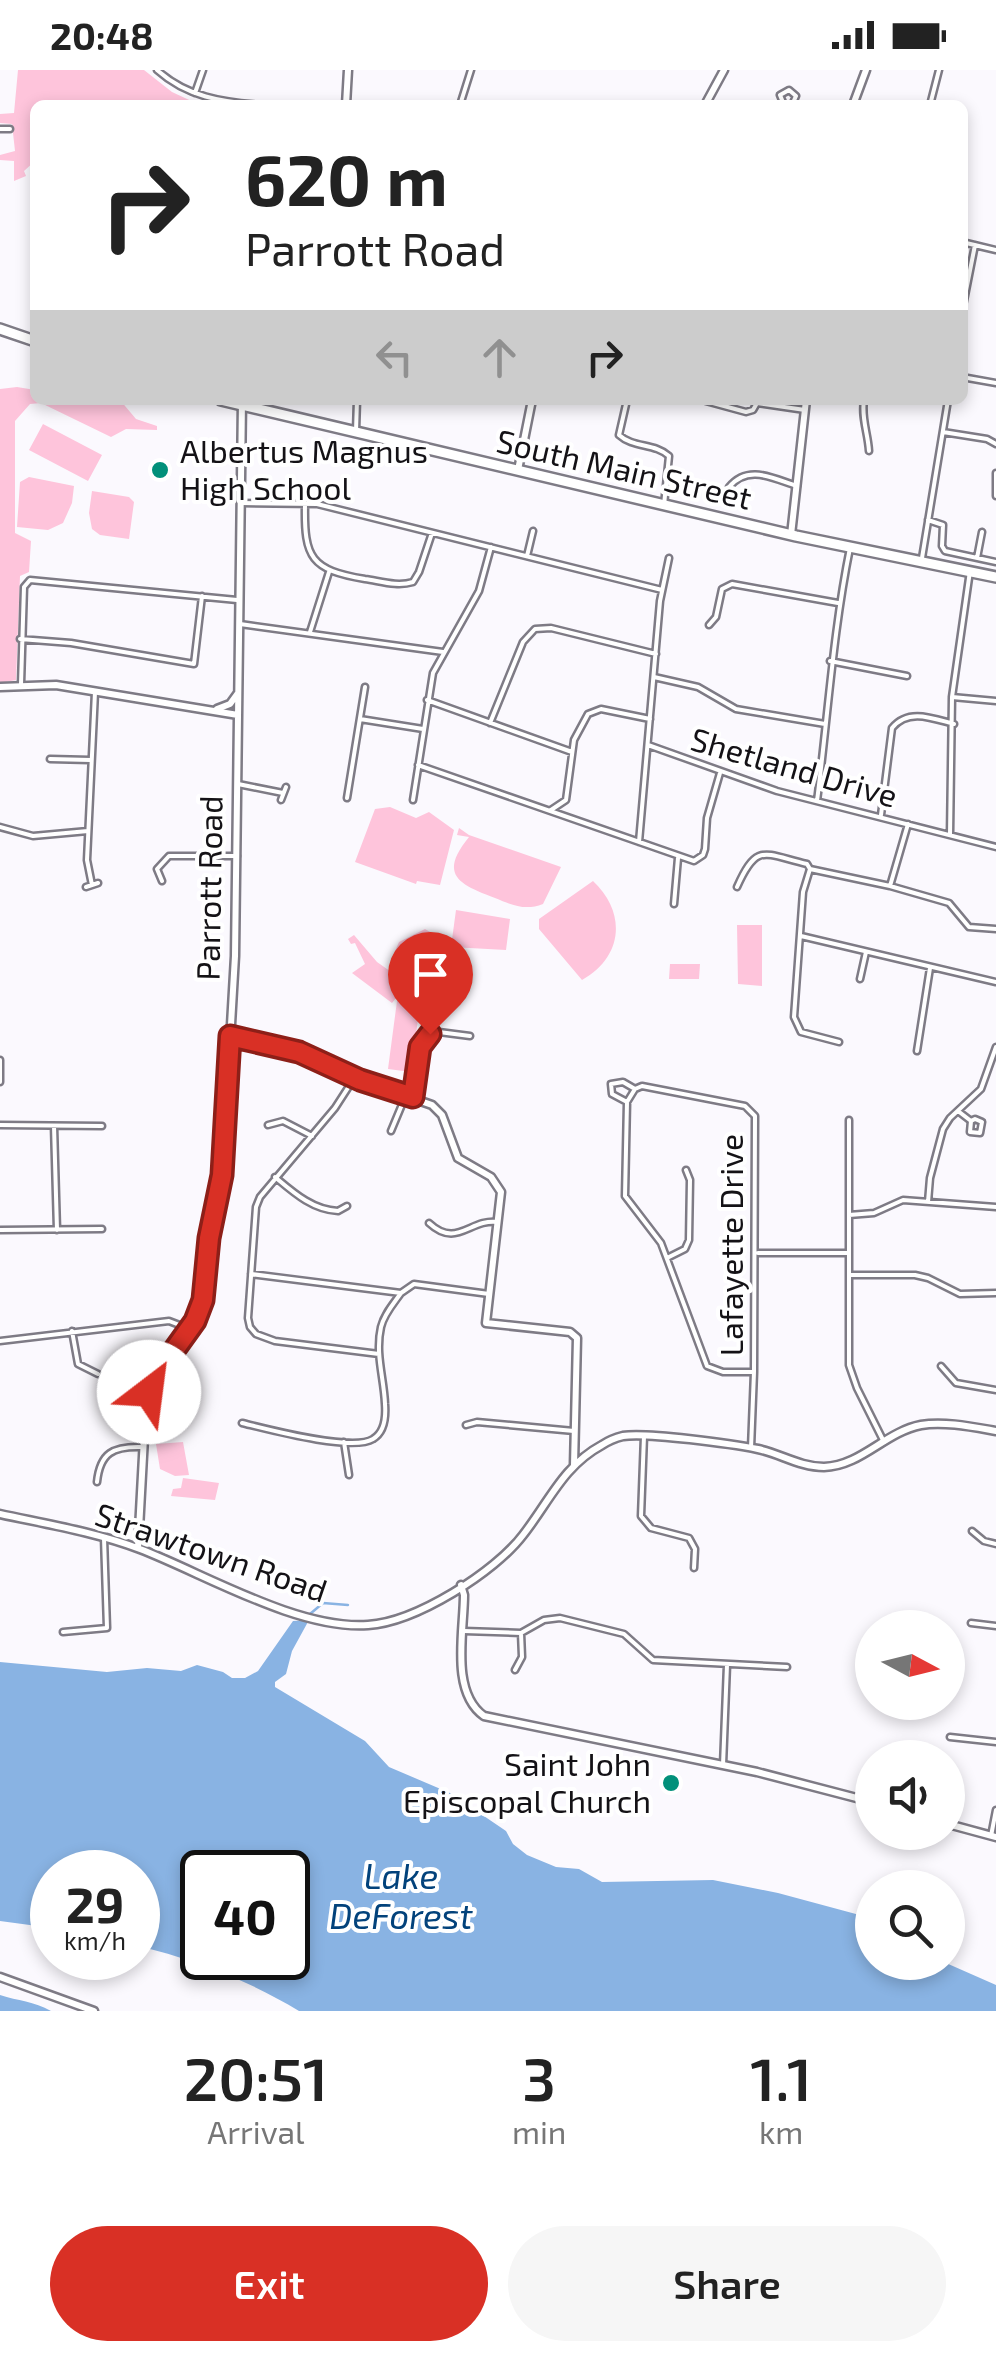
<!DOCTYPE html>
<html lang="en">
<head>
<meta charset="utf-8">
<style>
  :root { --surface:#fff; --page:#f6f6f6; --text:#222; --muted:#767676; --accent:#d93025 }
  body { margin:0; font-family:"Exo 2",sans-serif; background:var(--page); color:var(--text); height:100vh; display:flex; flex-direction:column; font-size:38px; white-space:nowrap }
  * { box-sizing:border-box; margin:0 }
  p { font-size:32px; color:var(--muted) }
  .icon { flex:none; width:55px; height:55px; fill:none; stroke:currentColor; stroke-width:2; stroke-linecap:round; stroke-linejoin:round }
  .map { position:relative; height:1941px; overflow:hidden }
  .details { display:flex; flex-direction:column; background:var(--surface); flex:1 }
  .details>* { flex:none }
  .hud { position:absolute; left:30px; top:30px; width:938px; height:305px; border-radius:15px; box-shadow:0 5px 15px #0003; background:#fff; color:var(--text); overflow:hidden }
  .needle { width:65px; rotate:97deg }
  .controls { position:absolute; left:855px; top:1540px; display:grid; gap:20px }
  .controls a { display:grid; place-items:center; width:110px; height:110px; border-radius:50%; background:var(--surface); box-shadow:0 5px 15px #0003; font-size:50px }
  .speed { position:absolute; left:30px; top:1780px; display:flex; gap:20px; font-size:50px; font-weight:700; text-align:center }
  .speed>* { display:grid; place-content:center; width:130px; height:130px; border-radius:50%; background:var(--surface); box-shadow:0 5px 15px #0003; line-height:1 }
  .speed small { font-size:25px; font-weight:400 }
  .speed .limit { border:5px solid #111; border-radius:15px; background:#fff; color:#111 }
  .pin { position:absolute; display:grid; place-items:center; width:85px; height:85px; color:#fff; margin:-102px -42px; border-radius:50% 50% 50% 0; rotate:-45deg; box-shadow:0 0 10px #0007 }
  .pin .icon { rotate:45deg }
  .me { position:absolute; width:110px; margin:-55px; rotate:30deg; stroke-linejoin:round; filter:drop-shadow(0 0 8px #0008) }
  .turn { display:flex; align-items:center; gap:35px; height:210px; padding:0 50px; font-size:45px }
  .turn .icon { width:130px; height:130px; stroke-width:2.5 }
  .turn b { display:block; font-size:70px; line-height:85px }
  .lanes { display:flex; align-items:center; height:95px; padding:0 50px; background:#0003; justify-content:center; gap:50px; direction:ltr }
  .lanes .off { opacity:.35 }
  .eta { display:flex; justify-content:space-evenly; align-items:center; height:170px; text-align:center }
  .eta b { font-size:60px; font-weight:600; line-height:70px }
  .button { display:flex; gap:20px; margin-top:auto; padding:20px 50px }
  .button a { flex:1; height:115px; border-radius:60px; background:var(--accent); color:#fff; font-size:40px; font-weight:600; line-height:115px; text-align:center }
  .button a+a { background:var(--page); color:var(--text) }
  .status { display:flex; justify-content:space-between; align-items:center; height:70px; padding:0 50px; background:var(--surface); direction:ltr }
  .status svg { height:28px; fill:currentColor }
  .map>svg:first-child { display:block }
</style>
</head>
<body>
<div class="status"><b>20:48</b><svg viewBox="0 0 49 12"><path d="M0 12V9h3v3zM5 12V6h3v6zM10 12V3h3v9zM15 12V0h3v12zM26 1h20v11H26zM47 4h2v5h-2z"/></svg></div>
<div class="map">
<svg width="996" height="1941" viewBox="0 0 996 1941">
  <rect width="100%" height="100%" fill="#fbf9fe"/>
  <path fill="#fec4db" d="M18 0H144L172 22 200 35H35V91L24 101 26 106 14 111V91L0 90V85L15 81 12 54 0 53V44L14 43Z
    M17 317 35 320V330H67L84 334 120 330 136 349 157 356V360L126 359 111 367 41 333 30 334 15 351V463L31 471 29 502 20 506 16 610 0 613V319Z
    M43 354 102 385 88 411 29 380Z
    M29 407 74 416 72 433 63 453 48 460 17 457 20 412Z
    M92 421 129 427 134 432 129 469 100 465 92 459 89 443Z
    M390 737 416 748 429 742 454 760 440 815 417 811 416 814 355 792 375 739Z
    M459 758 469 765 561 797 543 834C525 841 512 835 495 828 457 814 439 804 469 767L457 765Z
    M593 811C627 843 623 887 582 910L539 859V849Z
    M456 840 510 849 506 880 451 877Z
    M737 855H762V916L738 914Z
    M425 859 437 866 426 906 421 908 391 890 399 872Z
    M354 865 377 892 407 913 397 918 401 922 392 933 352 903 365 894 355 873 351 874 348 869Z
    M670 894H700L699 909H669Z
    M397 931 420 934 411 1002 388 999Z
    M183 1372 189 1405 175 1406 160 1399 156 1374Z
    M183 1408 219 1413 215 1430 171 1426 173 1419 181 1418Z"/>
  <path fill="#89b3e3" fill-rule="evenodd" d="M309 1550 292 1581 286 1604 275 1612V1617L365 1671 389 1697 450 1723 506 1761 513 1774 527 1785 556 1797 579 1799 602 1812 713 1810 778 1823 867 1847 872 1850V1892L946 1893 996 1915V1941H299C250 1911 193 1889 138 1876V1802H52V1858L0 1851V1592L107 1602 147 1598 181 1601 197 1595 223 1602 232 1608H245L258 1601 293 1551ZM202 1802H288V1888H202Z
    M0 1925C18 1931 34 1931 51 1941H0Z"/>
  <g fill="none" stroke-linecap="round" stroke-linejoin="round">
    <path stroke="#89b3e3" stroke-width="2.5" d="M310 1544 323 1533 348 1535"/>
    <g stroke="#7e7b85" stroke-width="9">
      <path id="minor" d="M157 0C187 27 222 32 261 35
        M195 23 203 0
        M460 35 471 0
        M784 35 780 25 789 20 796 26 792 35
        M930 35 939 0
        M0 59H10
        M962 172 996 180
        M962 241 975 175
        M962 307 996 313
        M627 330 619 365C633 378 655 373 669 386L664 435
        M702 330 746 342 753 340 757 333
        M864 330C861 348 868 363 869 381
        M757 333 805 340
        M356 361 357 330
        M943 362 987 369 996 374
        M996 403V426
        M729 417C748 394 772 408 797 416
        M241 433 317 434 662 520
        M305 435C304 488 311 500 365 509 380 511 397 517 413 512L419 502 432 463
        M928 450 943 455 942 476 945 481 996 492
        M527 486 533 461
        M922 488 948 330
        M977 488 982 462
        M240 554 443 582
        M709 555 716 547 722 519 732 514 838 533
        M310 562 329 502
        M20 569 71 573 194 594 202 526
        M830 591 907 606
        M654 607 698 617 736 639 825 654
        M21 614 24 517 30 510 237 530
        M952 627 996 631
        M427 630 572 682
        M360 649 423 659
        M490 653 523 572 535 559 551 558 656 584
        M648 675 777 721 996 777
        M50 689 90 690
        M418 695 694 791 703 785 705 779 707 748 720 703
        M238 714 283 723
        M347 728 365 617
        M281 730 286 717
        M413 730 433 603 479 521 491 477
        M817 731C828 646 833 562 850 478
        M551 740 566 730 574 670 588 644 601 639 650 649
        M881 745 892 658C908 638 932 648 954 654
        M0 757 33 766 88 761
        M950 765 952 627 970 501
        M639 772 660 531 669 488
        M810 799 803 822 794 947 801 962 839 972
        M162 811 157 799 169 786H237
        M92 815 87 790 95 622
        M890 816 908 754
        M86 817 98 813
        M737 817C757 772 764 784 807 794L810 799 890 816 949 833 969 857 996 859
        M674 834 678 788
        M801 866 996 912
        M860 909 866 882
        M917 981 930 898
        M0 990V1012
        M355 1007 335 1038 260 1127 256 1137 248 1248 250 1257 256 1264 275 1271 379 1284
        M413 1027 420 977 425 967 439 962 470 966
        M627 1032 612 1024 611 1014 623 1012 635 1019
        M958 1041 971 1051 975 1049 982 1052 980 1063 970 1062 971 1051
        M849 1050V1295L857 1318 884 1372
        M0 1055 102 1056
        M268 1055 283 1051 312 1066
        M54 1056 57 1160
        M391 1061 406 1025
        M275 1107C294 1123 313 1140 338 1141L347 1136
        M928 1132 930 1108 943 1059 950 1048 981 1019 996 977
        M849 1145 874 1143 903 1130 996 1137
        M429 1153C457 1179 470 1148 498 1152
        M0 1160 102 1159
        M758 1183H849
        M667 1188 685 1179 689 1170 690 1110 686 1100
        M251 1204 401 1223 414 1214 489 1224
        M850 1205H915L928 1208 960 1224 996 1223
        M72 1261 78 1294 98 1304
        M0 1271 169 1251 190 1259
        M941 1296 956 1313 996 1320
        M242 1353C267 1359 352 1382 373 1369 385 1362 386 1347 385 1334 384 1308 375 1284 381 1257 384 1244 394 1233 401 1223
        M466 1355 477 1352 574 1361
        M644 1366 641 1446 651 1458 689 1468 695 1479 694 1498
        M344 1372 349 1405
        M751 1378 754 1302 755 1046 745 1036 642 1016 635 1019 627 1032 625 1126 661 1173 707 1296 723 1302H754
        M97 1412C100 1383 113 1376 142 1377
        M972 1461 984 1471 996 1474
        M971 1553 996 1556
        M464 1561 521 1563 544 1550 560 1548 624 1564 653 1590 787 1597
        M63 1562 107 1558 104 1468
        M515 1600 522 1587 521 1563
        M950 1667 996 1672
        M723 1695 727 1595
        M991 1766 996 1740"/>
    </g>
    <g stroke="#7e7b85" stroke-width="11">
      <path id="tertiary" d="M346 35 348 0
        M705 35 724 0
        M853 35 866 0
        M518 400 532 330
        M791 465 806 330
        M0 617 56 615 238 645
        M217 639 230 634 238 623
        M230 965 295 981 366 1012 432 1035 442 1045 458 1088 491 1107 501 1122 486 1253 570 1262 577 1268 574 1395
        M0 1444C46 1454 95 1462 140 1479 205 1504 298 1560 368 1555 416 1552 495 1502 523 1465 549 1432 563 1396 602 1375 608 1371 615 1368 623 1366 646 1362 733 1374 758 1379 781 1384 800 1397 824 1397 861 1396 885 1362 921 1355 944 1351 973 1357 996 1361
        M138 1478 146 1331 158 1302 200 1242 209 1168 222 1109 235 886 242 330
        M461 1515 464 1525C464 1561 450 1622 484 1646L757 1702 872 1732
        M948 1754 996 1767
        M0 1907 94 1941"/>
    </g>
    <g stroke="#7e7b85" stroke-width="14">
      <path id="primary" d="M0 259 35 271
        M221 330 796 466 996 507"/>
    </g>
    <use href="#minor" stroke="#fff" stroke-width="4"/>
    <use href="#tertiary" stroke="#fff" stroke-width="6"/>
    <use href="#primary" stroke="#fff" stroke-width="9"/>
  </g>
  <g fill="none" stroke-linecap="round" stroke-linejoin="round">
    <g stroke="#8d1f18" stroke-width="25">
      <path id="route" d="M149 1322 162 1297 195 1251 203 1230 209 1168 222 1105 230 966 299 982 360 1010 413 1027 420 977 430 964"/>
    </g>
    <use href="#route" stroke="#d93025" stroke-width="18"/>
  </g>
  <g fill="#02907a" stroke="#fff" stroke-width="4">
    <circle cx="160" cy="400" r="10"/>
    <circle cx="671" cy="1713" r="10"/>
  </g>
  <g text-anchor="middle" stroke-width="8" stroke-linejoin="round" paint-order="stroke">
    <g font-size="32" fill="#141216" stroke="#fff" text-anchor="start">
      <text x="180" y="393">Albertus Magnus<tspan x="180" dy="37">High School</tspan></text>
      <text x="651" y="1706" text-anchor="end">Saint John<tspan x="651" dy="37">Episcopal Church</tspan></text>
    </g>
    <g font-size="32" fill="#141216" stroke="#fff">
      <text transform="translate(624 400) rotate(13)" y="11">South Main Street</text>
      <text transform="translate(794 698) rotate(16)" y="11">Shetland Drive</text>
      <text transform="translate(210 818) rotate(-89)" y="11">Parrott Road</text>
      <text transform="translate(732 1175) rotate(-90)" y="11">Lafayette Drive</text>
      <text transform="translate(211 1483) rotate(19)" y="11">Strawtown Road</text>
    </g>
    <g font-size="35" font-style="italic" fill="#02427b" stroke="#fff">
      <text x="401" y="1819">Lake<tspan x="401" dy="40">DeForest</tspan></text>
    </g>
  </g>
</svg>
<div class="controls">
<a><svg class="needle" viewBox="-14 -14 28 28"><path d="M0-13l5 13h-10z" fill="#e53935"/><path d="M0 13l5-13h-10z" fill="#767676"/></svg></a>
<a><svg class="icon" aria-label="sound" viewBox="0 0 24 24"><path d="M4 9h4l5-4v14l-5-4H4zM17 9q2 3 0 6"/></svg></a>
<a><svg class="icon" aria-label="search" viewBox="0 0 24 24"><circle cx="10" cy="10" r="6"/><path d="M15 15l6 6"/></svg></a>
</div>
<div class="speed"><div>29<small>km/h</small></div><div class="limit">40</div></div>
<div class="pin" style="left:430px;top:964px;background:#d93025"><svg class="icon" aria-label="arrive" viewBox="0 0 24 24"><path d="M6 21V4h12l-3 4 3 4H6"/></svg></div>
<svg class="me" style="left:149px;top:1322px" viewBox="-20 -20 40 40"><circle r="19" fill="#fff"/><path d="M0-13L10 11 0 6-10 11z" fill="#d93025"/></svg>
<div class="hud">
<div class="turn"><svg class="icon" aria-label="right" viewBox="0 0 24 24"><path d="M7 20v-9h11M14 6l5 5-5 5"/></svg><div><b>620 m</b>Parrott Road</div></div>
<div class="lanes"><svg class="icon off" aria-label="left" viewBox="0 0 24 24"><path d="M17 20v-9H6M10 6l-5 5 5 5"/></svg><svg class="icon off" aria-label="ahead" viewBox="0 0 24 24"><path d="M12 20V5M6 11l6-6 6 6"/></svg><svg class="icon" aria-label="right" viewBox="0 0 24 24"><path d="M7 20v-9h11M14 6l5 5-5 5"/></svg></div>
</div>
</div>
<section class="details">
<div class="eta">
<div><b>20:51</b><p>Arrival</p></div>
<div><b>3</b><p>min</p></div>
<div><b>1.1</b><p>km</p></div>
</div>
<div class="button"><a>Exit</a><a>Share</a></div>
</section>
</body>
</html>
